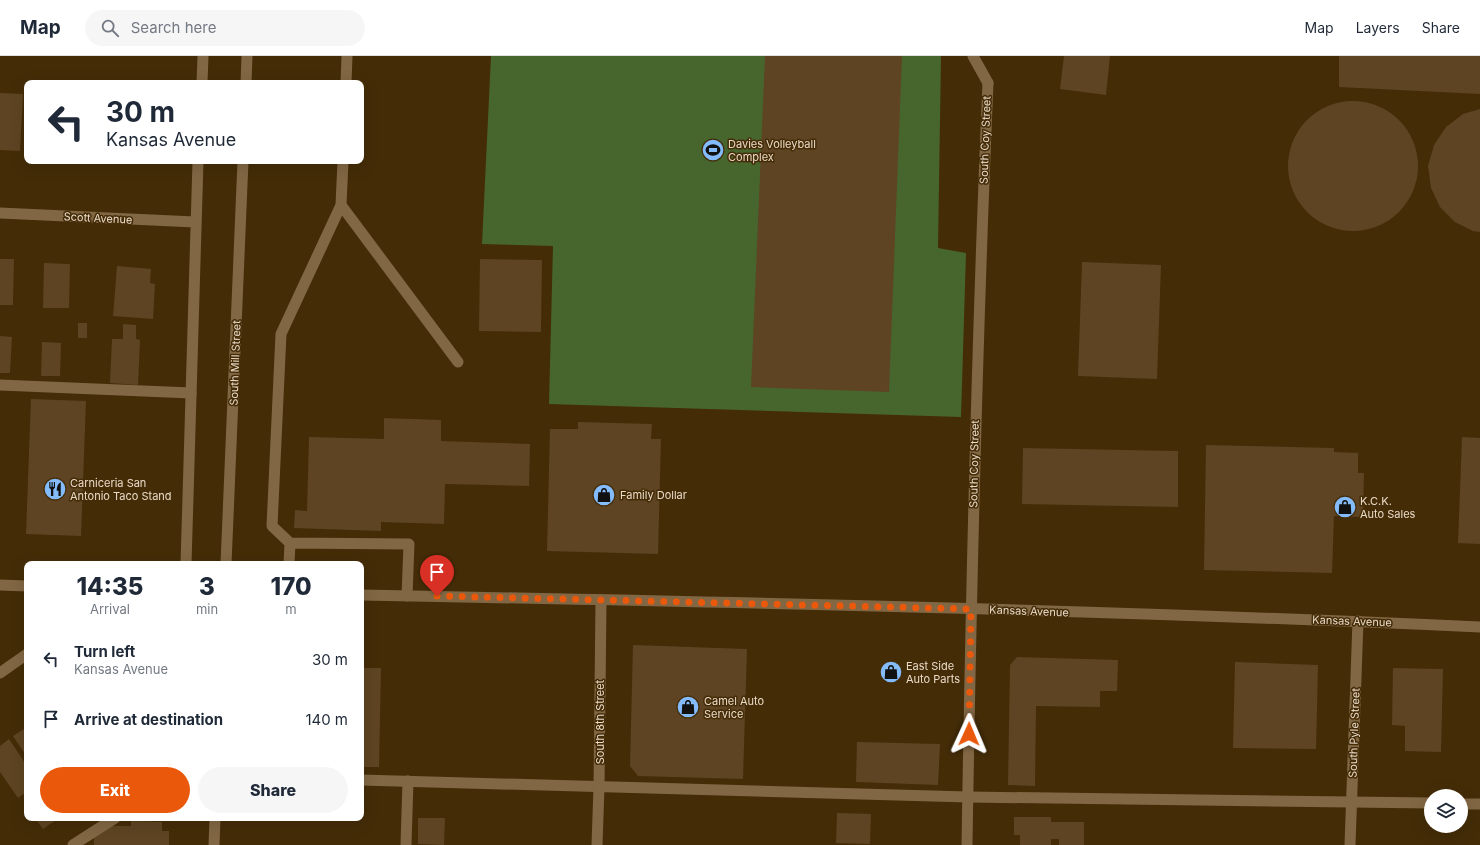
<!DOCTYPE html>
<html lang="en">
<head>
<meta charset="utf-8">
<style>
  :root { --surface:#fff; --page:#f6f6f7; --text:#1f2937; --muted:#747a83; --line:#e0e1e3; --accent:#ea580c }
  body { margin:0; font-family:Inter,sans-serif; background:var(--page); color:var(--text); height:100vh; display:flex; flex-direction:column; font-size:15px; white-space:nowrap }
  * { box-sizing:border-box; margin:0 }
  p { font-size:13px; color:var(--muted) }
  .icon { flex:none; width:22px; height:22px; fill:none; stroke:currentColor; stroke-width:2; stroke-linecap:round; stroke-linejoin:round }
  .map { position:relative; flex:1; overflow:hidden }
  .side { position:absolute; left:24px; top:505px; width:340px; height:260px; display:flex; flex-direction:column; background:var(--surface); border-radius:8px; box-shadow:0 4px 16px #0002 }
  .side>* { flex:none }
  .top-card { position:absolute; left:24px; top:24px; width:340px; height:84px; border-radius:8px; box-shadow:0 4px 16px #0002; background:#fff; color:var(--text); overflow:hidden }
  .controls { position:absolute; left:1424px; top:733px; display:grid; gap:8px }
  .controls a { display:grid; place-items:center; width:44px; height:44px; border-radius:50%; background:var(--surface); box-shadow:0 4px 16px #0002; font-size:20px }
  .pin { position:absolute; display:grid; place-items:center; width:34px; height:34px; color:#fff; margin:-41px -17px; border-radius:50% 50% 50% 0; rotate:-45deg; box-shadow:0 0 4px #0007 }
  .pin .icon { rotate:45deg }
  .me { position:absolute; width:44px; margin:-22px; rotate:1deg; stroke-linejoin:round; filter:drop-shadow(0 0 3px #0008) }
  .turn { display:flex; align-items:center; gap:14px; height:84px; padding:0 16px; font-size:18px }
  .turn .icon { width:52px; height:52px; stroke-width:2.5 }
  .turn b { display:block; font-size:28px; line-height:34px }
  .eta { display:flex; justify-content:space-evenly; align-items:center; height:68px; text-align:center }
  .eta b { font-size:24px; font-weight:800; line-height:28px }
  .button { display:flex; gap:8px; margin-top:auto; padding:8px 16px }
  .button a { flex:1; height:46px; border-radius:24px; background:var(--accent); color:#fff; font-size:16px; font-weight:800; line-height:46px; text-align:center }
  .button a+a { background:var(--page); color:var(--text) }
  ul { padding:0; list-style:none }
  li { display:flex; align-items:center; gap:12px; height:60px; padding:0 16px }
  li div { flex:1 }
  li b { display:block; font-size:15px }
  li em { font-style:normal }
  header { display:flex; align-items:center; gap:24px; box-sizing:border-box; height:56px; padding:0 20px; background:var(--surface); border-bottom:1px solid var(--line) }
  header strong { font-size:19px }
  nav { display:flex; gap:22px; margin-inline-start:auto; font-size:14px }
  .search { width:280px; height:36px; background:var(--page); display:flex; align-items:center; gap:10px; box-sizing:border-box; padding:0 14px; border-radius:22px; color:var(--muted); font-size:15px }
  .map>svg:first-child { display:block }
</style>
</head>
<body>
<header>
<strong>Map</strong>
<div class="search"><svg class="icon" aria-label="search" viewBox="0 0 24 24"><circle cx="10" cy="10" r="6"/><path d="M15 15l6 6"/></svg>Search here</div>
<nav><a>Map</a><a>Layers</a><a>Share</a></nav>
</header>
<div class="map">
<svg width="1480" height="789" viewBox="0 0 1480 789">
  <rect width="100%" height="100%" fill="#442c07"/>
  <path fill="#47662d" d="M491 0H941L938 192 966 197 961 361 549 348 553 190 482 188Z"/>
  <path fill="#5e4422" d="M765 0H902L889 336 751 331Z
    M1064 0H1110L1106 39 1060 33Z
    M1339 0H1480V38L1339 31Z
    M0 37 23 38 20 95 0 94Z
    M1288 110a65 65 0 1 1 130 0a65 65 0 1 1-130 0Z
    M1480 53V176L1473 175 1455 166 1440 151 1431 132 1428 110 1434 89 1446 71 1463 58Z
    M0 203H14L13 249H0Z
    M480 203 542 204 541 276 479 275Z
    M1082 206 1161 209 1157 323 1078 320Z
    M44 207 70 208 69 252H43Z
    M117 210 151 213 150 227 155 228 153 263 113 260Z
    M78 267H87V282H78Z
    M123 268 136 269V283L140 284 138 329 110 327 112 283H123Z
    M0 280 12 281 10 317H0Z
    M42 286 61 287 60 320H41Z
    M31 343 86 345 81 480 26 478Z
    M384 362 441 364V385L530 388 529 430 445 428 444 468 381 466V475L294 472 295 454 307 455 309 381 384 383Z
    M578 366 652 368 651 383H661L658 498 547 495 550 373H578Z
    M1462 381 1480 382V488L1458 487Z
    M1206 389 1334 392V396L1358 397V417H1364L1363 461 1334 460 1332 517 1204 514Z
    M1023 392 1178 395V451L1022 448Z
    M633 589 747 593 743 723 638 720 630 710Z
    M1017 601 1118 604 1117 635H1100V651L1036 650 1035 730 1008 729 1010 609Z
    M1235 606 1318 609 1316 693 1233 692Z
    M361 612H381L379 711H361Z
    M1393 612 1443 613 1441 696 1405 695V670L1392 669Z
    M27 671V701L13 680Z
    M9 683 27 710V744L23 738 18 742 0 716V690Z
    M857 686 940 688 938 729 856 726Z
    M837 757 871 758 870 788 836 787Z
    M1014 761H1051V766H1084V789H1059V783H1051V789H1020V779H1014Z
    M35 762H55L56 764 43 773Z
    M418 762H445L444 789 418 788Z
    M131 765 162 766V775H169V789H94V780L110 770H131Z"/>
  <g fill="none" stroke-linecap="round" stroke-linejoin="round">
    <path stroke="#826744" stroke-width="11" d="M973 0 988 27
      M346 27 347 0
      M343 105 341 149 458 306
      M0 329 191 337
      M290 487 272 470 281 278 341 149
      M289 508 290 487 409 488 407 540
      M361 724 968 741 1431 747
      M1461 748H1480
      M73 789 115 762
      M406 789 408 725"/>
    <path stroke="#826744" stroke-width="11" d="M202 27 203 0
      M246 27 247 0
      M0 157 195 166
      M186 508 198 105
      M226 508 243 105
      M0 617 27 598
      M214 789 215 762
      M597 789 599 731 601 544
      M967 789C971 535 977 281 988 27
      M1350 789 1358 565"/>
    <path stroke="#826744" stroke-width="11" d="M0 529 27 530
      M361 539C734 546 1107 554 1480 571"/>
  </g>
  <g fill="none" stroke-linecap="round" stroke-linejoin="round">
    <path stroke="#ea580c" stroke-width="7" stroke-dasharray="0 12.6" d="M437 540 971 553 969 678"/>
  </g>
  <defs>
    <g id="stadium-disc" transform="scale(1.15)"><circle r="9.5" fill="#84bcfb" stroke="#442c07"/><path d="M0-5a6.5 5 0 1 0 0 10a6.5 5 0 1 0 0-10ZM-3.5-1.8h7v3.6h-7Z" fill="#111"/></g>
    <g id="restaurant-disc" transform="scale(1.15)"><circle r="9.5" fill="#84bcfb" stroke="#442c07"/><path d="M-5-6h1v4h1v-4h1v4h1v-4h1v5L-1.5 .5V6h-2V.5L-5-1ZM5-6V6H3V1.5H1.5Q1.5-4 5-6Z" fill="#111"/></g>
    <g id="shop-disc" transform="scale(1.15)"><circle r="9.5" fill="#84bcfb" stroke="#442c07"/><path d="M-5-2.5h2.3a2.7 3.5 0 0 1 5.4 0H5L5.5 6h-11ZM-1.5-2.5h3a1.5 2.3 0 0 0-3 0Z" fill="#111"/></g>
  </defs>
  <g fill-rule="evenodd">
    <use href="#stadium-disc" x="713" y="94"/>
    <use href="#restaurant-disc" x="55" y="433"/>
    <use href="#shop-disc" x="604" y="439"/>
    <use href="#shop-disc" x="1345" y="451"/>
    <use href="#shop-disc" x="891" y="616"/>
    <use href="#shop-disc" x="688" y="651"/>
  </g>
  <g text-anchor="middle" stroke-width="3" stroke-linejoin="round" paint-order="stroke">
    <g font-size="11" fill="#eadac8" stroke="#442c07">
      <text transform="translate(985 84) rotate(-88)" y="4">South Coy Street</text>
      <text transform="translate(98 162) rotate(3)" y="4">Scott Avenue</text>
      <text transform="translate(235 307) rotate(-88)" y="4">South Mill Street</text>
      <text transform="translate(974 408) rotate(-89)" y="4">South Coy Street</text>
      <text transform="translate(1029 555) rotate(2)" y="4">Kansas Avenue</text>
      <text transform="translate(1352 565) rotate(2)" y="4">Kansas Avenue</text>
      <text transform="translate(600 666) rotate(-90)" y="4">South 8th Street</text>
      <text transform="translate(1354 677) rotate(-88)" y="4">South Pyle Street</text>
    </g>
    <g font-size="11" fill="#eadac8" stroke="#442c07" text-anchor="start">
      <text x="728" y="92">Davies Volleyball<tspan x="728" dy="13">Complex</tspan></text>
      <text x="70" y="431">Carniceria San<tspan x="70" dy="13">Antonio Taco Stand</tspan></text>
      <text x="620" y="443">Family Dollar</text>
      <text x="1360" y="449">K.C.K.<tspan x="1360" dy="13">Auto Sales</tspan></text>
      <text x="906" y="614">East Side<tspan x="906" dy="13">Auto Parts</tspan></text>
      <text x="704" y="649">Camel Auto<tspan x="704" dy="13">Service</tspan></text>
    </g>
  </g>
</svg>
<div class="controls">
<a><svg class="icon" aria-label="layers" viewBox="0 0 24 24"><path d="M12 4l9 5-9 5-9-5zM3 14l9 5 9-5"/></svg></a>
</div>
<div class="pin" style="left:437px;top:540px;background:#d93025"><svg class="icon" aria-label="arrive" viewBox="0 0 24 24"><path d="M6 21V4h12l-3 4 3 4H6"/></svg></div>
<svg class="me" style="left:969px;top:678px" viewBox="-20 -20 40 40"><path d="M0-17L14 15 0 8-14 15z" fill="#ea580c" stroke="#fff" stroke-width="4"/></svg>
<div class="top-card">
<div class="turn"><svg class="icon" aria-label="left" viewBox="0 0 24 24"><path d="M17 20v-9H6M10 6l-5 5 5 5"/></svg><div><b>30 m</b>Kansas Avenue</div></div>
</div>
<section class="side">
<div class="eta">
<div><b>14:35</b><p>Arrival</p></div>
<div><b>3</b><p>min</p></div>
<div><b>170</b><p>m</p></div>
</div>
<ul>
<li><svg class="icon" aria-label="left" viewBox="0 0 24 24"><path d="M17 20v-9H6M10 6l-5 5 5 5"/></svg><div><b>Turn left</b><p>Kansas Avenue</p></div><em>30 m</em></li>
<li><svg class="icon" aria-label="arrive" viewBox="0 0 24 24"><path d="M6 21V4h12l-3 4 3 4H6"/></svg><div><b>Arrive at destination</b></div><em>140 m</em></li>
</ul>
<div class="button"><a>Exit</a><a>Share</a></div>
</section>
</div>
</body>
</html>
